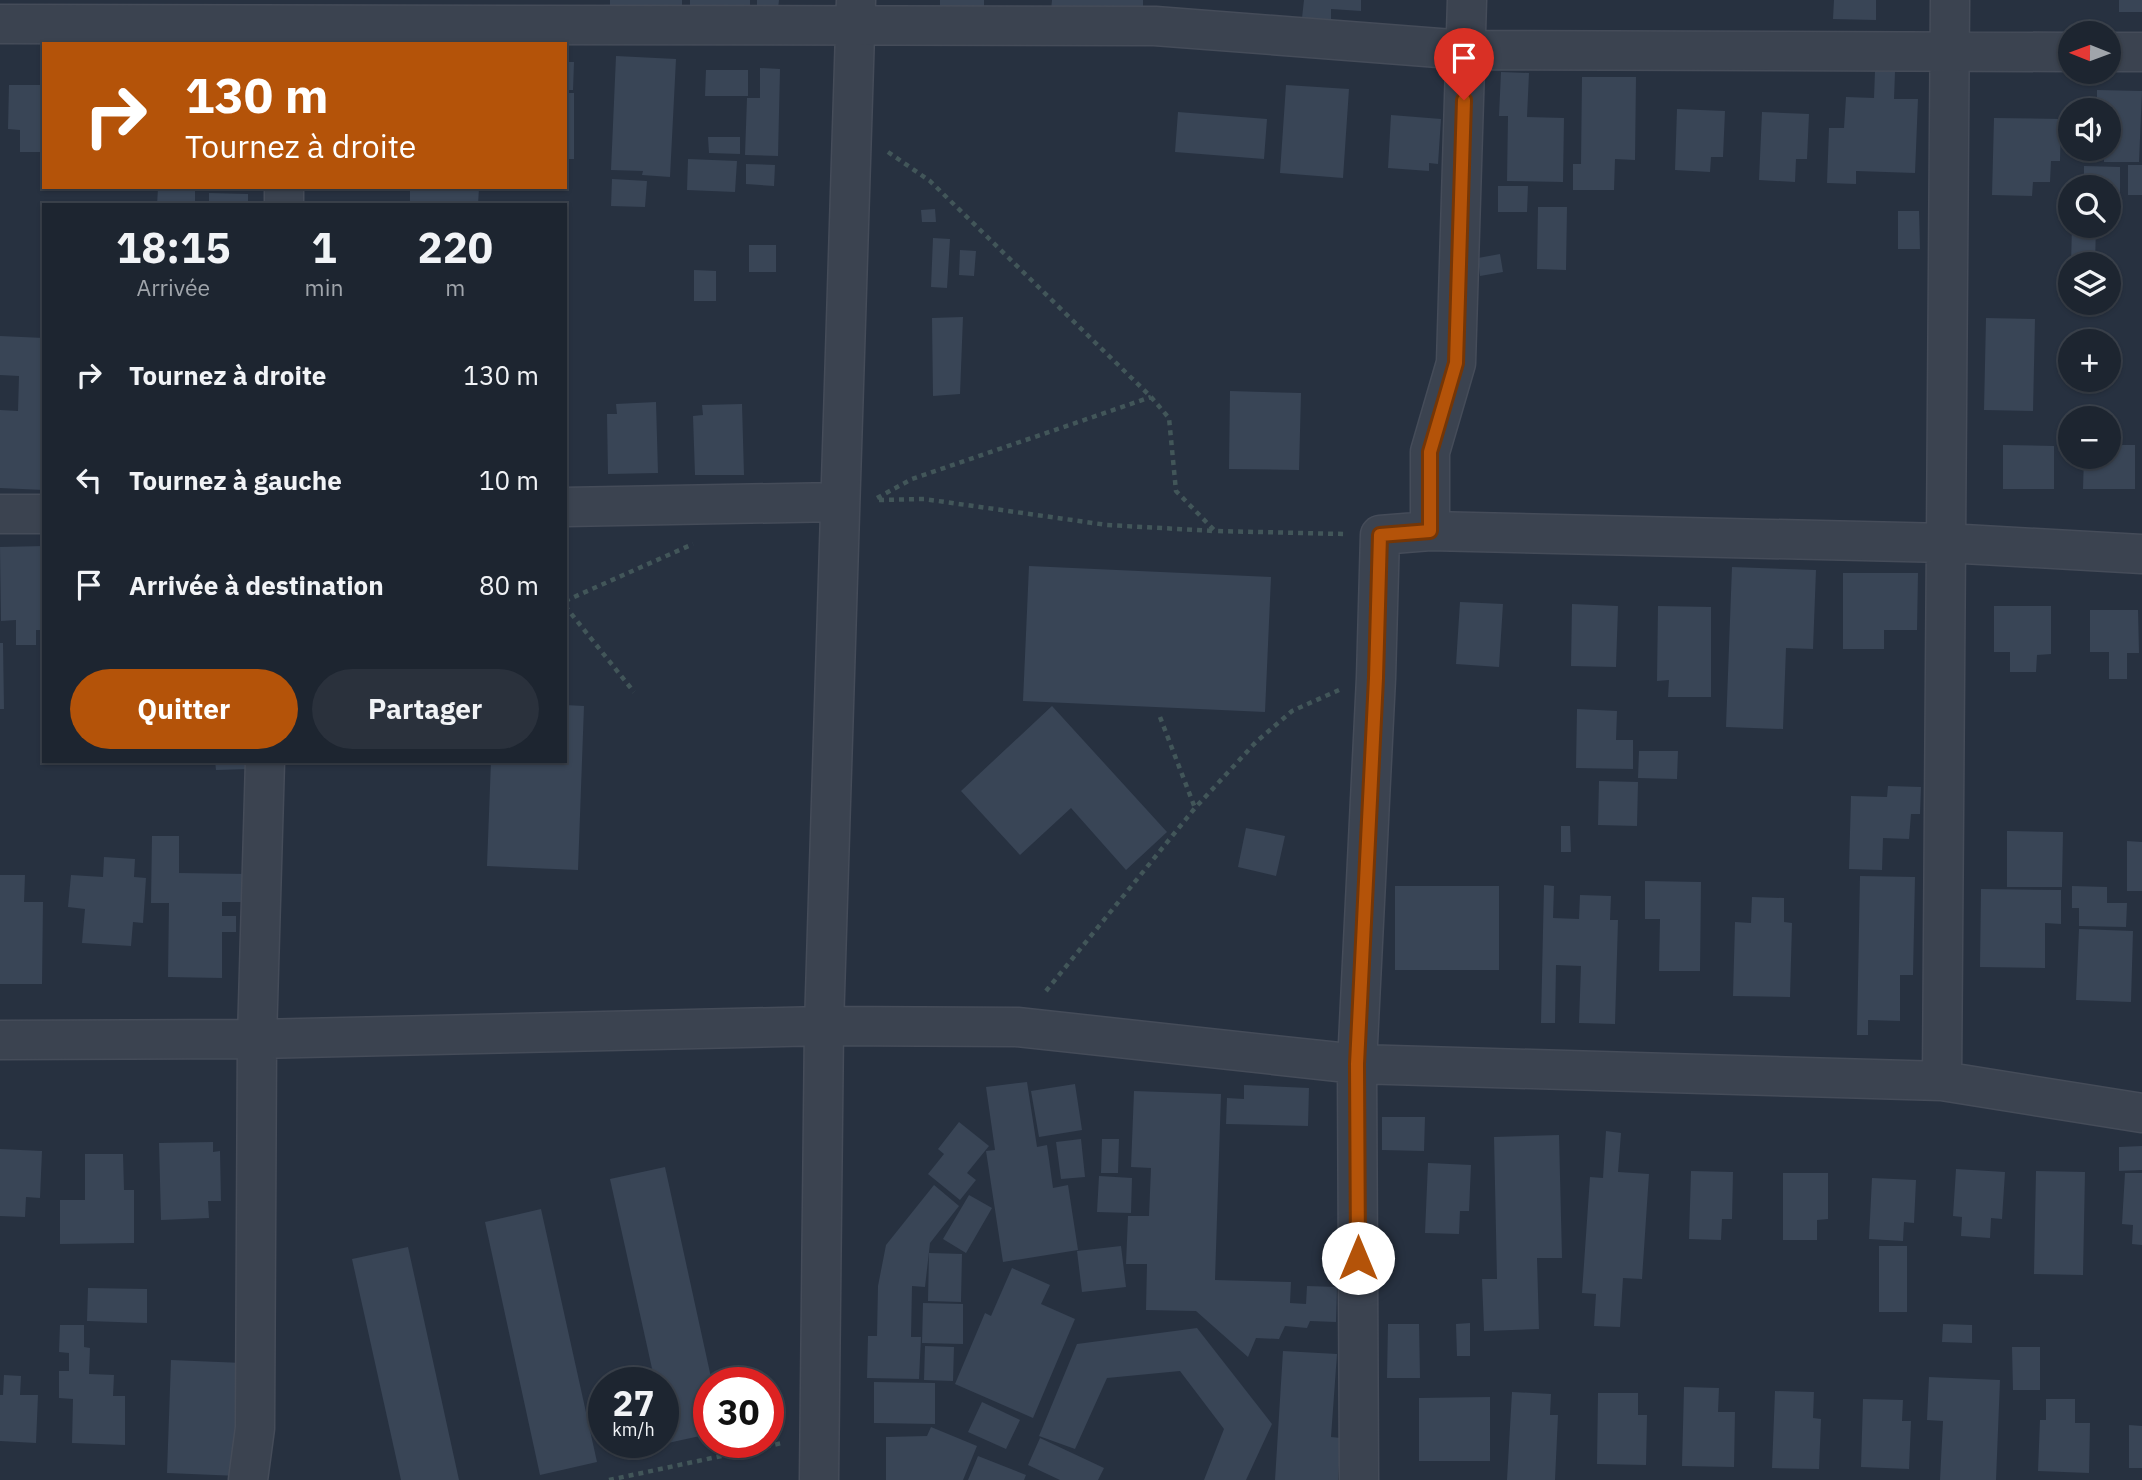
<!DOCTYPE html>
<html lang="fr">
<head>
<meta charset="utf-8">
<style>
  :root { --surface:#1d2530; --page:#2a313c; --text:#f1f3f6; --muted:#a0a5ab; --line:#3b424c; --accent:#b45309 }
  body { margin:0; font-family:"IBM Plex Sans",sans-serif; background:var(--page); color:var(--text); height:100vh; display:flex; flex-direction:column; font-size:26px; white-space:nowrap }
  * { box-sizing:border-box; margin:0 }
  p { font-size:23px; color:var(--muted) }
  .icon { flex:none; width:38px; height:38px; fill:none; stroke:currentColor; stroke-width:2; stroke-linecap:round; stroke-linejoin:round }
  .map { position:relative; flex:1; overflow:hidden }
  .panel { position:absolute; left:42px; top:203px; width:525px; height:560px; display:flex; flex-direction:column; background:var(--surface); border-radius:0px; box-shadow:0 2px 5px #0004,0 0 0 2px var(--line) }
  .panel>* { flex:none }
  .top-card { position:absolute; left:42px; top:42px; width:525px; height:147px; border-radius:0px; box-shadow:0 2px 5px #0004,0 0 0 2px var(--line); background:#b45309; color:#fff; overflow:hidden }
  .needle { width:46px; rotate:271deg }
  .controls { position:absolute; left:2058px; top:21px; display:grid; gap:14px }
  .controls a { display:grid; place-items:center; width:63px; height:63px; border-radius:50%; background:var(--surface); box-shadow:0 2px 5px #0004,0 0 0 2px var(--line); font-size:35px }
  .speed { position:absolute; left:588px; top:1367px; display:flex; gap:14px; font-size:35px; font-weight:700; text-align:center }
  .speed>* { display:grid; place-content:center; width:91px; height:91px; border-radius:50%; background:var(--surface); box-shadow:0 2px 5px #0004,0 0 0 2px var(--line); line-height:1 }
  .speed small { font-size:18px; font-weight:400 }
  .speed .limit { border:10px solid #d22; background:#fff; color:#111 }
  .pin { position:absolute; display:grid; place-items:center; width:60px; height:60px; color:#fff; margin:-72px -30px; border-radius:50% 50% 50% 0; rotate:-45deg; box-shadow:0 0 7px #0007 }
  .pin .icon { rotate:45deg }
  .me { position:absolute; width:77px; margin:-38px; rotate:0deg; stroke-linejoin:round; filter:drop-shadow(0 0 5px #0008) }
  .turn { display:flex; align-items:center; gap:24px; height:147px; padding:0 28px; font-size:32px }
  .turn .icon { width:91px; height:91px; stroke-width:2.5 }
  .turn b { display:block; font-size:49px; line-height:60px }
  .eta { display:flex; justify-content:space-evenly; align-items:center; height:119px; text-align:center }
  .eta b { font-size:42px; font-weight:700; line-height:49px }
  .action { display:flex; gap:14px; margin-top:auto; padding:14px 28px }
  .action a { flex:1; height:80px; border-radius:42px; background:var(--accent); color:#fff; font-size:28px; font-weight:700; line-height:80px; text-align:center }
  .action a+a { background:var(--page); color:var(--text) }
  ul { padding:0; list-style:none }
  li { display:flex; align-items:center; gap:21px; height:105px; padding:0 28px }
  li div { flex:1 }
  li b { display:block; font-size:26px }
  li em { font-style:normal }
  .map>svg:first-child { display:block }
</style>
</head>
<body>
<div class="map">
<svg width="2142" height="1480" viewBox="0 0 2142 1480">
  <rect width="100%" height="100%" fill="#273140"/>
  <path fill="#394556" d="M610 0H682V10L610 9Z
    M690 0H750V11L690 9Z
    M757 0H779L778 9 757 8Z
    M940 0H984V9L940 8Z
    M1052 0H1143V15L1051 11Z
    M1304 0H1361V11L1331 9V20L1302 18Z
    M1834 0H1876V20L1833 19Z
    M2119 0H2142V12H2119Z
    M616 56 676 59 670 177 642 175 643 171 611 170Z
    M565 62H574L573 90H565Z
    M760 68 780 69 778 156 745 155 747 98H760Z
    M706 70H748V96H705Z
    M1875 71 1895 72 1894 99H1918L1915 173 1856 171V184L1827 183 1829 128H1844L1846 97 1874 98Z
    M1501 72 1529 73 1527 117 1564 118 1563 182 1507 181 1508 116H1499Z
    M1582 77H1636L1635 160 1615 159 1614 190H1573V164H1581Z
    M9 85H44V152H20V130L8 129Z
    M1286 85 1349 89 1343 178 1280 173Z
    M2097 90 2142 91 2139 162H2104V149H2109V110H2097Z
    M565 93H574V159H565Z
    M1677 109 1725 111 1723 157H1711L1710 172 1675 170Z
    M1178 112 1267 119 1264 159 1175 152Z
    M1762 112 1809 114 1807 159H1796L1795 182 1759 180Z
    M1391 115 1441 119 1438 164 1429 163V171L1388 168Z
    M1994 118 2061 119 2060 161H2051L2050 182H2033L2032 196 1992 195Z
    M708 137H740V154L709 153Z
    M688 159 737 161 735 192 687 190Z
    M746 164 775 165 774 186 746 184Z
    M2128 165H2142V195H2128Z
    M2084 166 2120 167V207H2109V187H2084Z
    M612 179 647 181 645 207 611 206Z
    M1498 186H1528L1527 212H1498Z
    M410 187 479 188 478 205H410Z
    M158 188 195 189V205H157Z
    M209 193 248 194V205H209Z
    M1538 207H1567L1566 270 1537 269Z
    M935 209 936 222H922L921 210Z
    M1898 211H1919L1920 249H1898Z
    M2072 226H2096L2095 264H2071Z
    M933 238 950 239 947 288 931 287Z
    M749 245H776V272H749Z
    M960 250 976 251 974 276 959 275Z
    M1500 254 1503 272 1480 276 1478 258Z
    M694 270 716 271V301H694Z
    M963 317 960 394 933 396 932 318Z
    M1986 318 2035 319 2033 411 1984 410Z
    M0 336 44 338V490L0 488V410L18 411 19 376 0 375Z
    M1230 391 1301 393 1299 470 1229 469Z
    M565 402 569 473H565Z
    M656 402 658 473 608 474 607 414H617L616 404Z
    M742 404 744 475H695L693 416 703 415 702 405Z
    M2003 445 2054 446V489H2003Z
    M2109 445H2135V489H2083L2084 457H2109Z
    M44 546V630H36V645H16V620L1 621 0 547Z
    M1029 566 1271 577 1265 712 1023 701Z
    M1732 567 1816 570 1813 649 1786 648 1783 729 1726 727Z
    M1843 573H1918L1917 630H1884V649H1843Z
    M1460 602 1503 604 1499 667 1456 664Z
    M1572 604 1618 606 1616 667 1571 666Z
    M1658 606 1711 607V697H1668L1669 680 1657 681Z
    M1994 606H2051V654L2037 655 2036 672H2010V652H1994Z
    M2090 610H2138L2139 653H2127V679H2109V652H2090Z
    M0 643H3L4 709H0Z
    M565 705 584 706 578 870 487 866 491 761H565Z
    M1052 706 1167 832 1126 870 1071 808 1020 855 961 791Z
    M1577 709 1617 711 1616 740H1633V769L1576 768Z
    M1639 751H1678L1677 779 1638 778Z
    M215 761H248V769L216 770Z
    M1599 781 1638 782 1637 826 1598 825Z
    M1888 786 1921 787 1920 814H1911L1909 839 1883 838 1882 870 1849 869 1851 796 1887 797Z
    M1561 826H1570L1571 852H1561Z
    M1246 828 1285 836 1276 876 1238 867Z
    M2007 831 2063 832 2062 887H2007Z
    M152 836H179V873L248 874 247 902H222V916H236V932H222V978L168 977 169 903H151Z
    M2127 841 2142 842V891H2127Z
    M104 857 135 859 134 877 146 878 143 923 133 922 131 946 82 943 85 909 68 907 71 875 103 877Z
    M0 875H25L24 902H43L42 984H0Z
    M1860 876 1915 877 1913 975H1900V1021L1868 1020V1035H1857Z
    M1645 881 1701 882 1700 971H1659L1660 919H1645Z
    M1544 885 1554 886 1553 918 1579 919 1580 895 1611 896 1610 920H1618L1615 1024 1579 1023 1581 966 1556 965 1555 1023H1541Z
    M1395 886H1499V970H1395Z
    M2072 886 2107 887V903H2127L2126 927 2079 926V908H2072Z
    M1981 889 2061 890V924L2045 923V968L1980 967Z
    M1752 897 1784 898V922L1792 923 1790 997 1733 996 1735 922 1751 923Z
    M2079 929 2133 931 2131 1002 2076 1000Z
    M1027 1082 1037 1147 1047 1145 1053 1188 1068 1185 1078 1250 1003 1262 986 1151 995 1150 986 1087Z
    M1075 1084 1082 1130 1039 1137 1031 1091Z
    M1244 1085 1309 1088 1308 1126 1226 1124 1227 1098 1244 1099Z
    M1134 1091 1221 1094 1215 1280 1291 1282 1290 1303 1306 1304 1307 1286 1337 1287 1336 1322 1310 1321 1307 1328 1285 1326 1279 1339 1256 1338 1248 1357 1196 1311 1146 1310 1147 1264H1126L1128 1216H1149L1151 1168 1131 1167Z
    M1382 1117H1425L1424 1151 1382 1150Z
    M959 1122 989 1146 967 1173 976 1180 960 1200 928 1174 944 1154 938 1149Z
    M1606 1131 1621 1133 1618 1172 1649 1174 1642 1279 1623 1278 1620 1327 1594 1326 1596 1294 1582 1293 1590 1177 1603 1178Z
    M1559 1135 1562 1258H1537L1539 1329 1484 1331 1482 1279H1497L1494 1137Z
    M1081 1139 1085 1177 1061 1179 1056 1142Z
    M1102 1139H1119L1118 1173H1101Z
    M213 1142V1152L220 1151 221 1201H208L209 1218 161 1220 159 1143Z
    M2142 1146V1170L2119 1171V1147Z
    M0 1149 42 1151 40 1198 26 1197 25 1217 0 1216Z
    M85 1154H123L124 1190H134V1243L60 1244V1200H85Z
    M1428 1163 1471 1165 1469 1211H1460L1459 1234 1425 1233Z
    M665 1167 712 1382H709V1434L668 1443 663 1422V1382H655L610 1179Z
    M1956 1169 2005 1172 2002 1219 1991 1218 1990 1238 1961 1236 1962 1217 1953 1216Z
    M1691 1171 1733 1172 1732 1219H1722L1721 1240 1689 1239Z
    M2036 1171 2085 1172 2083 1275 2034 1274Z
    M1783 1173H1828V1219L1817 1220V1240H1783Z
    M2125 1173H2142V1245L2132 1244 2133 1225 2122 1224Z
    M1099 1176 1132 1178 1131 1213 1097 1212Z
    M1872 1178 1916 1180 1914 1223 1904 1222 1903 1241 1869 1239Z
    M934 1185 959 1206 930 1243 925 1287 912 1286 911 1337H921L919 1379 867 1378 868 1336H877L878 1286 886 1245Z
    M969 1195 992 1208 966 1253 943 1239Z
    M541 1209 597 1462 540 1475 485 1222Z
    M1121 1246 1126 1287 1082 1292 1077 1251Z
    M1879 1246H1907V1312H1879Z
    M408 1247 459 1480H401L352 1259Z
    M929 1253 962 1254 961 1302 928 1301Z
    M1012 1268 1050 1285 1041 1304 1075 1319 1033 1418 955 1384 985 1313 991 1316Z
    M88 1288 147 1289V1323L87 1321Z
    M923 1303 963 1304V1344L922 1343Z
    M1470 1323V1356H1457L1456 1324Z
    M1388 1324H1419L1420 1378H1387Z
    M1943 1324 1972 1325V1343L1942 1342Z
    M60 1325H84V1347L90 1348 89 1374 114 1375 113 1396H125V1445L72 1443 73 1399 59 1398V1371H69V1353L59 1352Z
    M1197 1328 1272 1424 1246 1480H1204L1224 1429 1180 1371 1107 1378 1075 1449 1039 1436 1077 1344Z
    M925 1346 954 1347 953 1381 924 1380Z
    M2012 1347H2040V1390H2013Z
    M1283 1351 1337 1354 1331 1437 1341 1438 1338 1480H1275Z
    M171 1360 243 1363 239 1476 167 1473Z
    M4 1375 21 1376 20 1395H38L36 1443 0 1441V1395H3Z
    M1929 1377 2000 1380 1996 1480H1940L1943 1421 1927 1420Z
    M874 1382 935 1383V1424L874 1423Z
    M1684 1387 1719 1388 1718 1412H1735L1734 1467 1682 1466Z
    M1775 1391 1814 1392 1813 1418 1821 1419 1819 1469 1772 1468Z
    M1512 1392 1551 1394 1550 1415H1558L1555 1480H1507Z
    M1598 1393H1638V1415H1647L1646 1465 1597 1464Z
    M1490 1397V1461H1419V1398Z
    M1863 1399 1903 1400 1902 1421H1911L1909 1469 1861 1467Z
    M2046 1399H2075V1423H2090L2089 1473 2038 1471 2040 1420H2046Z
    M982 1402 1020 1420 1006 1449 968 1432Z
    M2129 1425 2142 1426V1468H2129Z
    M931 1427 977 1446 963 1480H886V1437L927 1436Z
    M1040 1438 1104 1468 1098 1480H1060L1028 1465Z
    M978 1456 1026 1475 1024 1480H968Z"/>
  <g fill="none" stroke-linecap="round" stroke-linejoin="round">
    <g stroke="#454c59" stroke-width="41">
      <path id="minor" d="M0 24 1155 26 1465 50 2070 52
        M2109 52H2142
        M284 205V187
        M565 507 839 502
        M0 514H44
        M1430 531 1946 543 2142 554
        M0 1040 257 1039 824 1026 1017 1027 1357 1064 1942 1081 2142 1113
        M1942 1081 1950 0
        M248 1480 255 1428 257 1039 265 761
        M819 1480 824 1026 856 0
        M1359 1480 1357 1064 1376 678 1380 535 1430 531V452L1456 363 1467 0"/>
    </g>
    <path stroke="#425659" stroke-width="4.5" stroke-dasharray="5 5" stroke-linecap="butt" d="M888 152 930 181 1151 397 1169 418 1176 491 1215 531 1344 534
      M877 498 912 479 1151 397
      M879 500 924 499 1107 525 1214 531
      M565 601 693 544
      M565 606 634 692
      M1160 717 1195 808
      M1046 991 1195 808 1256 742 1292 711 1339 690
      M609 1480 782 1443"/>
    <use href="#minor" stroke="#3b4350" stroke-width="38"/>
  </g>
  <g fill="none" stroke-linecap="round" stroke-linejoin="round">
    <g stroke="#753606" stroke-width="18">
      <path id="route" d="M1358 1258 1357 1064 1376 678 1380 535 1430 531V452L1456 363 1464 100"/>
    </g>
    <use href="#route" stroke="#b45309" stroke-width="12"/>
  </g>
</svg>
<div class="controls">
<a><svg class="needle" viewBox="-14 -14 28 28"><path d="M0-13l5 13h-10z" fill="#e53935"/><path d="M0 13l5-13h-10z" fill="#a0a5ab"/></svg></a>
<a><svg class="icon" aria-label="sound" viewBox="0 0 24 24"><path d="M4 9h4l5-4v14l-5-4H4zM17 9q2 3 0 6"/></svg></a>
<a><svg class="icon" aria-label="search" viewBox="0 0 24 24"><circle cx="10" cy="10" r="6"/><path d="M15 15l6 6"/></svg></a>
<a><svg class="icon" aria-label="layers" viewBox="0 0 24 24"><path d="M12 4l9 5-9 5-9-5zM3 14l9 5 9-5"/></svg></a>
<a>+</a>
<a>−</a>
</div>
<div class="speed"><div>27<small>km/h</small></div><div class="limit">30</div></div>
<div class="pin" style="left:1464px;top:100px;background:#d93025"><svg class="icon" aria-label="arrive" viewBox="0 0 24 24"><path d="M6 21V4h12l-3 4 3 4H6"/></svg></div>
<svg class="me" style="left:1358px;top:1258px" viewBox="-20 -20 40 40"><circle r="19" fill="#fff"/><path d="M0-13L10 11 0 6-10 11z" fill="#b45309"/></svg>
<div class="top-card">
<div class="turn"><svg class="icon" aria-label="right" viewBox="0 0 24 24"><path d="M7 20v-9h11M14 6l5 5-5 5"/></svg><div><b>130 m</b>Tournez à droite</div></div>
</div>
<section class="panel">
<div class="eta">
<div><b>18:15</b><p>Arrivée</p></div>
<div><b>1</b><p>min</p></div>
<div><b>220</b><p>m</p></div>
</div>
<ul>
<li><svg class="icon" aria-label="right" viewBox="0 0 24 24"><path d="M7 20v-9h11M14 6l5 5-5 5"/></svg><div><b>Tournez à droite</b></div><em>130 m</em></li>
<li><svg class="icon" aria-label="left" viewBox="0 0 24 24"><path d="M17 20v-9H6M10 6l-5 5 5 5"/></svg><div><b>Tournez à gauche</b></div><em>10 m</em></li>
<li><svg class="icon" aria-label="arrive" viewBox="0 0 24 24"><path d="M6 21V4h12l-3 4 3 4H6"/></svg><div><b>Arrivée à destination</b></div><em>80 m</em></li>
</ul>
<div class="action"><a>Quitter</a><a>Partager</a></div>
</section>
</div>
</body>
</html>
